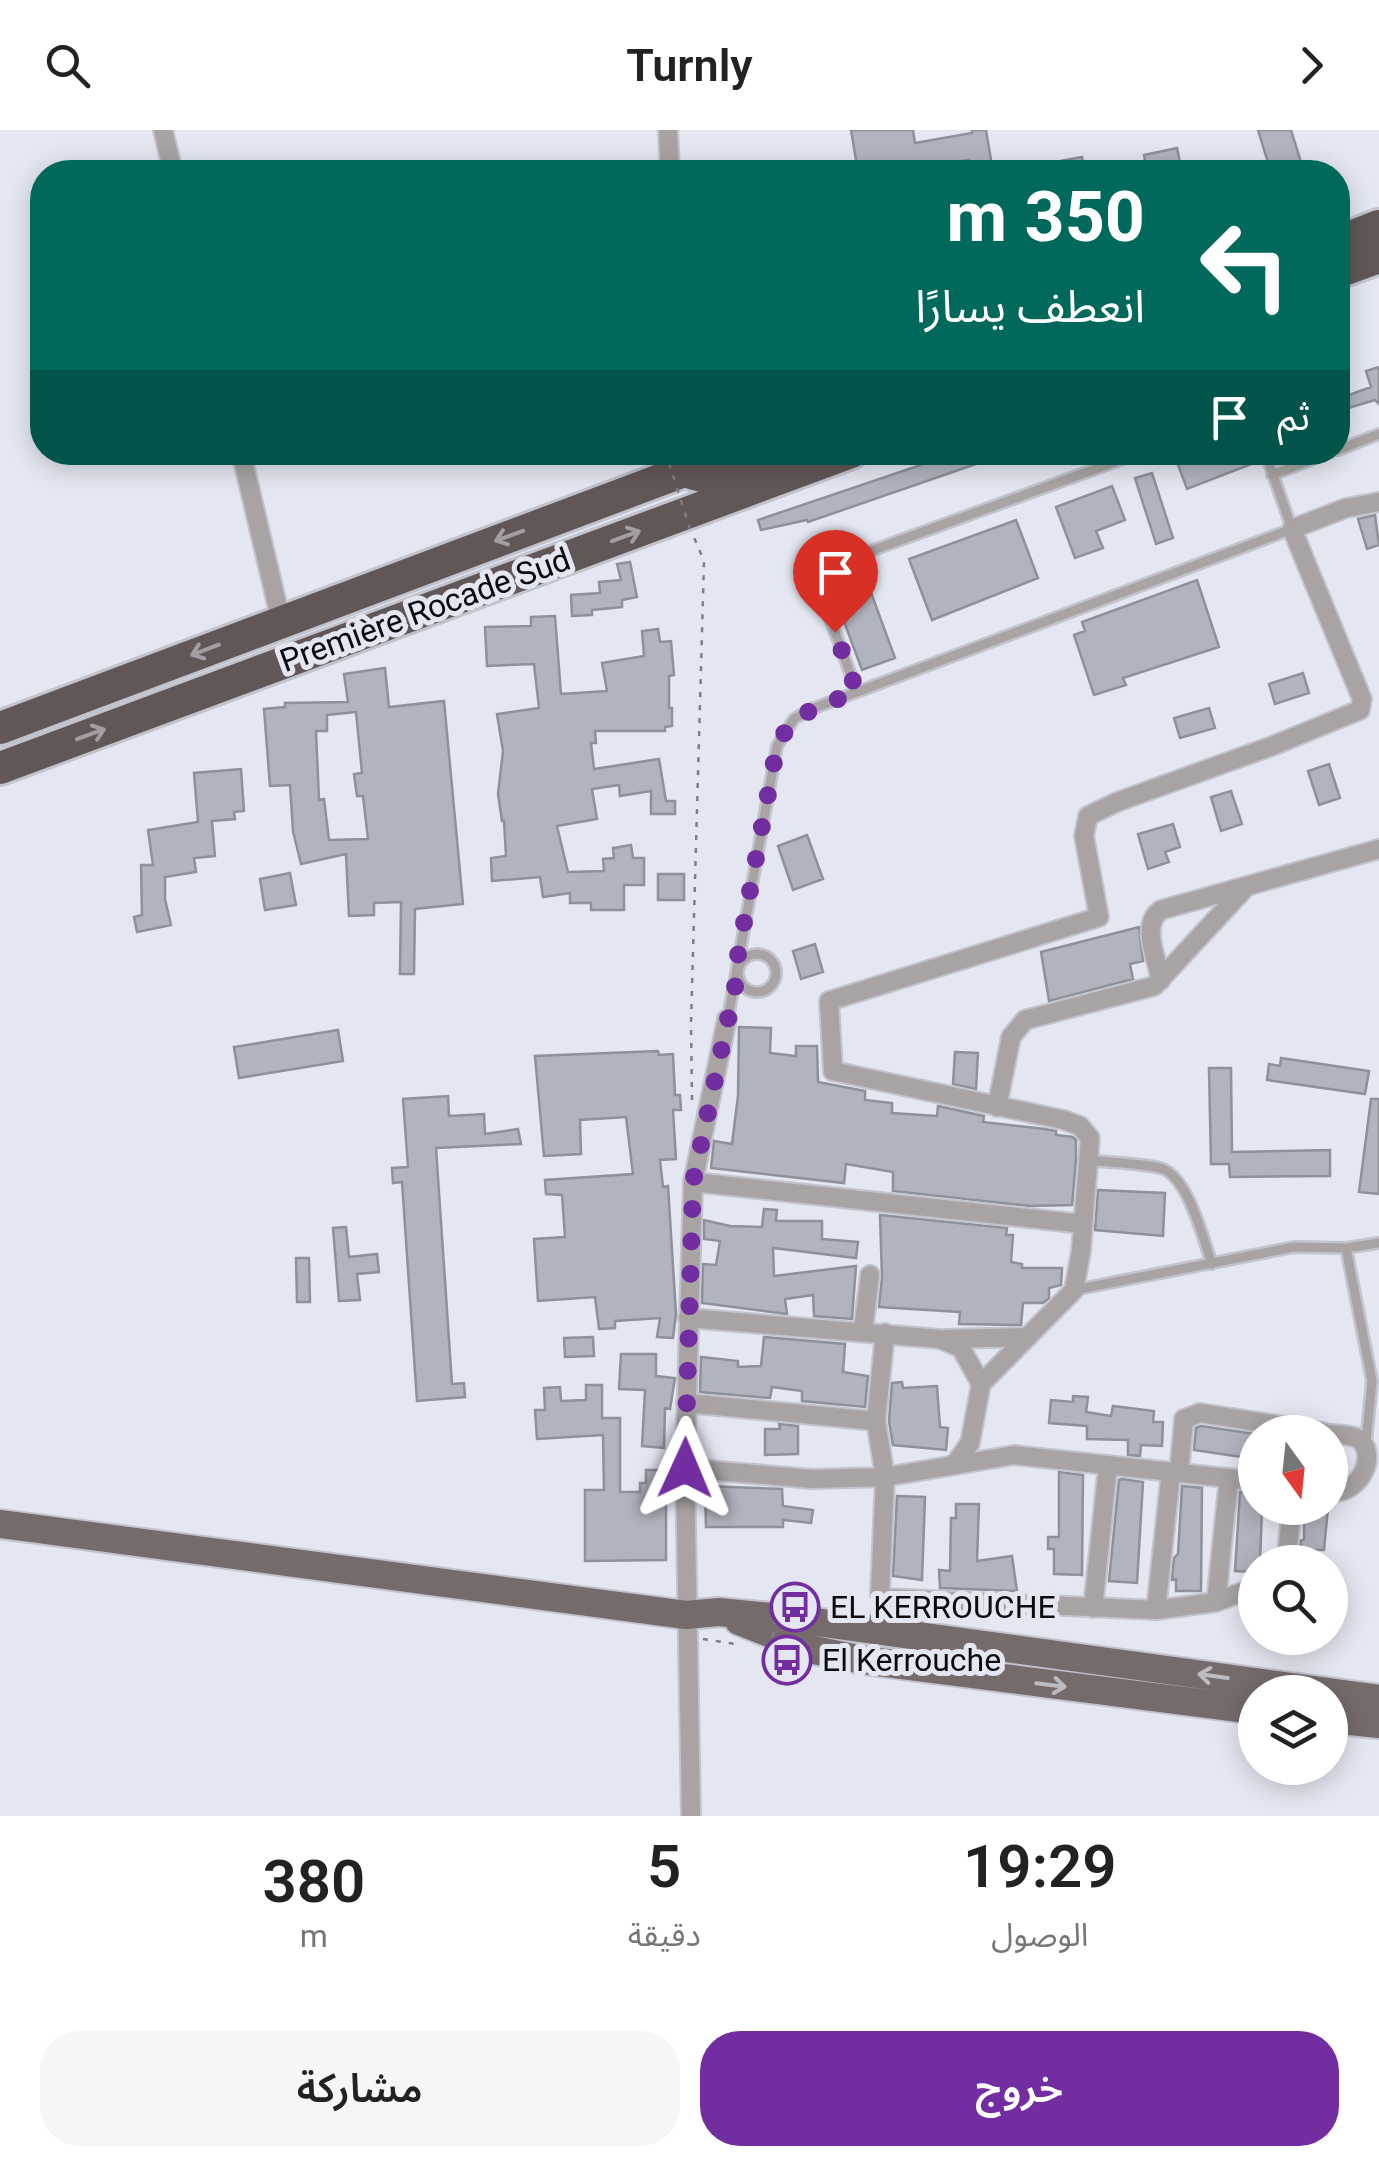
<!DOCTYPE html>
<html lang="ar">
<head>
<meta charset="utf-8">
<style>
  :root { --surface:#fff; --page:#f6f6f6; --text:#222; --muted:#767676; --accent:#722da1 }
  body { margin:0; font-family:Roboto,"Noto Sans Arabic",sans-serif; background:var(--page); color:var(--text); direction:rtl; height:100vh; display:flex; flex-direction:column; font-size:38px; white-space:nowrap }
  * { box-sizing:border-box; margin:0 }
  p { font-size:32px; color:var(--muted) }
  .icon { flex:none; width:55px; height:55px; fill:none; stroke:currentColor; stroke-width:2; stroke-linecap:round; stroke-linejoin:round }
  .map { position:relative; height:1686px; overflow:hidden; direction:ltr }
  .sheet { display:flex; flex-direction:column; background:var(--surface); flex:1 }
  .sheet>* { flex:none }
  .banner { position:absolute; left:30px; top:30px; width:1320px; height:305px; border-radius:40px; box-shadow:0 5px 25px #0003; direction:rtl; background:#00695c; color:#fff; overflow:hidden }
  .needle { width:65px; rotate:165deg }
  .tools { position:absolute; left:1238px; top:1285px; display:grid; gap:20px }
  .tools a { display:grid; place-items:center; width:110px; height:110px; border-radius:50%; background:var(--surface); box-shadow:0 5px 25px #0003; font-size:50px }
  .pin { position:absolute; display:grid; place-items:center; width:85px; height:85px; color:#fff; margin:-102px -42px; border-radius:50% 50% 50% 0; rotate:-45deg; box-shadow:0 0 10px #0007 }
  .pin .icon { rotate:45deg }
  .me { position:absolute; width:110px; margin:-55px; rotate:1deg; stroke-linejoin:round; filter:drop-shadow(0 0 8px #0008) }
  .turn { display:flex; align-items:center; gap:35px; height:210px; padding:0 40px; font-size:45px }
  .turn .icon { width:130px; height:130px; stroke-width:2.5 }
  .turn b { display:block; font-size:70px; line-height:85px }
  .then { display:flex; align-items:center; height:95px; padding:0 40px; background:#0003; gap:20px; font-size:38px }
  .eta { display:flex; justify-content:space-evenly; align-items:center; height:170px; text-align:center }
  .eta b { font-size:60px; font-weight:600; line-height:70px }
  .button { display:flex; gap:20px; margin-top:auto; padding:20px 40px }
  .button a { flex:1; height:115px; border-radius:40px; background:var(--accent); color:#fff; font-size:40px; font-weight:600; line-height:115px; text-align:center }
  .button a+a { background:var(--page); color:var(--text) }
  header { display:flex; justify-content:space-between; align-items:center; height:130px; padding:0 40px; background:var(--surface); font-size:45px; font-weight:600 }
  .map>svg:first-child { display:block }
</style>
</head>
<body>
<header><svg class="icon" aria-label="forward" viewBox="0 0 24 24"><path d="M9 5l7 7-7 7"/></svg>Turnly<svg class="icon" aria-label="search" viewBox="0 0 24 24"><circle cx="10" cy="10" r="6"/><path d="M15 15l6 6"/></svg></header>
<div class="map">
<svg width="1379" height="1686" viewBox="0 0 1379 1686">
  <rect width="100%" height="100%" fill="#e4e6f1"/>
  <path fill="#b1b3be" stroke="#8e909a" stroke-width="2.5" fill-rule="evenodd" d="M851 0H913L915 13 972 3V0H986L993 42H971L969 30 894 42H858Z
    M1258 0H1291L1304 42H1271Z
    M1177 18 1182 42H1147L1144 25Z
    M1082 27 1085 42H1033V36Z
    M1379 237V274L1375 270 1342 280 1338 269 1371 257 1366 241Z
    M959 322 1002 325 808 392 807 390 761 400 758 390Z
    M1203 322H1250L1254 333 1187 359 1177 332Z
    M1152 343 1173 408 1156 414 1135 348Z
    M1112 356 1125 390 1096 401 1103 418 1075 428 1056 377Z
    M1375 385 1379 415 1367 419 1358 389Z
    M1016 390 1038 448 932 490 909 429Z
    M630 432 637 467 622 470V477L592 480V485L572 486 571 465 600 463 599 452 621 450 617 434Z
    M862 438 895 528 862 540 829 451Z
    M1197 450 1219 517 1123 548 1126 555 1094 565 1074 505 1085 501 1082 492Z
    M555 486 561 564 607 561 602 533 644 526 642 501 658 499 660 512 671 511 674 545 669 546V578H672V596L665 597V601H595L596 613H591L594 639 659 629 666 671H675V684H651V661L620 666 619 655 592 659 597 689 557 696 568 742 604 741 603 729 614 728 613 718 631 715 633 728H644V755H624V780H591V773H570V763L543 767 540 747 492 751 491 728 506 726 504 691H502L498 664 503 621 497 584 539 578 534 534 487 536 485 497 531 496V487Z
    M385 538 389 577 444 571 463 774 415 779 414 844H400L401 772 374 773V785L349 786 346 724 301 734 293 701 290 655 270 656 264 579 285 577V573L348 572 344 544ZM356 582 362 643 354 644 357 666H363L368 709 329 710 324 669 319 670 316 601H327V585Z
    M1303 543 1309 563 1275 574 1269 554Z
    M1209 578 1215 598 1180 608 1174 588Z
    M1329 634 1340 668 1319 675 1308 641Z
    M241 639 244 681 234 682 235 689 212 691 215 726 194 728 196 742 165 747V769L171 795 137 802 134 787 142 785 141 735H153L148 700 198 692 194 643Z
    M1231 661 1242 694 1221 701 1211 667Z
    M1173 694 1180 717 1165 722 1169 732 1148 739 1138 704Z
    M807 705 823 749 793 760 778 716Z
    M290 743 296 775 265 780 260 749Z
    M658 744H684V770H658Z
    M1139 797 1143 831 1130 834 1133 849 1049 871 1041 822Z
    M815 814 823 842 801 849 793 821Z
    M739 897 771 898 770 923 796 926V916H817L818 952 865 961V970L892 973V983L937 986 938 976 984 986 983 992 1045 999 1056 1001V1005L1073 1007 1076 1010V1029L1072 1075 1030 1076 893 1061V1042L846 1034 844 1053 711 1038 714 1011 732 1014 738 966Z
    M338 900 343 931 239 948 234 917Z
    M658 921 659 925 673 924 675 965H680L681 980H673L676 1029 660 1030 663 1057 668 1056 676 1184 673 1208 657 1207 660 1188 615 1191V1198L599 1199 595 1167 538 1171 534 1109 565 1107 562 1065 546 1064 545 1050 633 1044 626 987 580 990 581 1024 544 1026 535 926Z
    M955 922 978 923 976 959 953 954Z
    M1281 928 1369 941 1365 964 1267 950 1269 934 1280 936Z
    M1209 938H1231L1232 1022 1330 1020V1046L1230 1047 1229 1034H1211Z
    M448 966 449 986 484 984 485 1004 518 999 521 1014 436 1018 452 1254 464 1253 465 1267 417 1271 402 1052 393 1053 392 1038 408 1037 403 969Z
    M1371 969H1379V1064L1359 1062Z
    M1098 1060 1165 1063 1163 1106 1095 1100Z
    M764 1079 777 1080 776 1091H822V1109L858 1112 856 1128 773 1118 774 1146 856 1136 852 1189 814 1186 813 1165 785 1169 787 1184 702 1173 703 1134 716 1135 720 1111 704 1109V1090L730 1096 762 1097Z
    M880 1085 1007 1098 1006 1105H1013L1011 1132 1022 1134V1138H1062L1061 1155 1049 1158V1168L1043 1173H1023L1021 1195 959 1194 960 1182 879 1177 882 1147Z
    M346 1097 349 1127 377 1124 379 1142 357 1144 360 1170 339 1171 333 1098Z
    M296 1128H309L310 1172H297Z
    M593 1207 594 1226 565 1227 564 1208Z
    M764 1207 845 1214 843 1242 868 1246 865 1277 802 1271V1261L772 1257 770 1268 700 1262 701 1227 738 1231V1237L761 1236Z
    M621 1224H656V1246L675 1248 670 1279 665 1278 664 1318 642 1316 645 1260 619 1259Z
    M902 1252 903 1258 937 1256 940 1297 948 1298 946 1320 893 1315 889 1291 892 1253Z
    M586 1255H602V1288H620V1362H640V1353H646V1340H666V1430L585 1431V1360H604L603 1305 537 1309 535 1280H545L544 1258 560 1257 561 1271 586 1270Z
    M1073 1266 1088 1267 1086 1282 1111 1286 1113 1276 1154 1281 1153 1292H1163L1162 1316 1141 1315 1140 1326 1128 1325V1310L1087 1309V1296L1049 1293 1051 1270 1073 1272Z
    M779 1294 798 1296V1324L765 1325V1299H780Z
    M1201 1296 1255 1304V1329L1194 1320 1196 1298Z
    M1059 1342 1083 1345 1082 1445 1054 1444V1419H1048V1407H1059Z
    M1122 1349 1143 1352 1137 1453 1109 1451 1119 1350Z
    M705 1356 782 1359 783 1376 813 1380 811 1393 783 1390V1397H706Z
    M1182 1356 1202 1358 1201 1461H1176V1449L1172 1450 1174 1428 1178 1424Z
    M1240 1362 1255 1363V1378H1262L1260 1432H1255V1442L1235 1441Z
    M897 1366 925 1367 922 1450 893 1446Z
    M956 1374H979L977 1431 1012 1426 1017 1461 940 1458 939 1440 950 1441 951 1388H956Z
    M1304 1378H1328L1324 1420H1310L1312 1432H1299L1301 1410 1304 1409Z"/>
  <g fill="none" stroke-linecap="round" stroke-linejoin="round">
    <g stroke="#c1c3cd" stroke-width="14">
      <path id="lane" d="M1338 320 1379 304
        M1272 345 1331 322
        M857 562 813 442 1142 322
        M738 843a19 19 0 1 1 38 0a19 19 0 1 1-38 0Z
        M728 888 777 616 794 589 809 580 1292 399 1265 322
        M1088 1030C1112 1033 1138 1033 1160 1038 1188 1045 1203 1109 1212 1134
        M1346 1118 1372 1251 1366 1312
        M1074 1160 1294 1117 1346 1118 1379 1113"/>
    </g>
    <g stroke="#c1c3cd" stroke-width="22">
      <path id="street" d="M163 0 173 42
        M668 0 670 42
        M241 322 281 491
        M1161 850C1157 830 1140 794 1161 780L1379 719
        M997 977 1011 907 1025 890 1154 856 1246 757
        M693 1052 1083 1094
        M688 1188 940 1209 961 1218 981 1254
        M863 1201 870 1145
        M885 1203 876 1291 885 1347 880 1463 884 1468 1156 1480 1216 1472 1255 1457
        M945 1209 1028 1207
        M686 1273 876 1291
        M1330 1304C1339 1305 1356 1304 1362 1312 1377 1330 1357 1366 1330 1361
        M955 1334 970 1313 981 1254 1074 1160 1081 1121 1090 1008 1080 996 1064 990 833 941 829 871 1099 787 1084 706 1088 686 1117 672 1272 616 1360 580 1362 569 1292 399 1346 378 1379 372
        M685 1338 812 1349 885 1347 1014 1325 1255 1351
        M1179 1343 1184 1289 1200 1283 1323 1302
        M1286 1432 1292 1378
        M1216 1472 1229 1348
        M1093 1478 1108 1335
        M1156 1480 1171 1342
        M691 1686 685 1338 693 1052 727 889"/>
    </g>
    <g stroke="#c1c3cd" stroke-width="32">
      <path id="primary" d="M0 1394 686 1485 719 1482 794 1489 1379 1569
        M739 1491 809 1519 863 1530 1255 1580
        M1330 1589 1379 1594"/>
    </g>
    <g stroke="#c1c3cd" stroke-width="38">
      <path id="highway" d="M1338 112 1379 96
        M1338 142 1379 127
        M0 598 684 341 702 346 765 322
        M0 638 851 322"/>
    </g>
    <path stroke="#7e7f86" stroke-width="2.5" stroke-dasharray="5 8" stroke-linecap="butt" d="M692 970 691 893 704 431 693 405
      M703 1509 735 1514"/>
    <use href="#lane" stroke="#a9a3a3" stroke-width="9"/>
    <use href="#street" stroke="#a9a3a3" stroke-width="18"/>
    <use href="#primary" stroke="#756b6b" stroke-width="28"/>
    <use href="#highway" stroke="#625757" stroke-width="32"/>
    <path stroke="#7e7f86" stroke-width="2.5" stroke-dasharray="5 8" stroke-linecap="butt" d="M669 333 690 399
      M771 1520 777 1475"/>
  </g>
  <defs><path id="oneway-shaft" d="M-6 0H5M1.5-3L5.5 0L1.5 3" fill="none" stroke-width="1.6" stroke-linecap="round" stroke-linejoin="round" transform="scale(2.5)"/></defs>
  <g stroke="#a39ea4">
    <use href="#oneway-shaft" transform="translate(509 406) rotate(160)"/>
    <use href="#oneway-shaft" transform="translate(626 406) rotate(-20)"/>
    <use href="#oneway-shaft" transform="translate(205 520) rotate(159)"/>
    <use href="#oneway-shaft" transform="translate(91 604) rotate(-20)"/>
  </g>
  <g stroke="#bdbbc2">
    <use href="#oneway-shaft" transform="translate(1213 1546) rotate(-172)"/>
    <use href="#oneway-shaft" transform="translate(1051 1555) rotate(7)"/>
  </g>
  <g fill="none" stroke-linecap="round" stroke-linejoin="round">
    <path stroke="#722da1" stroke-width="18" stroke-dasharray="0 32.4" d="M685 1338 693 1052 738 843V825L777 616C793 581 823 575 857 562L835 502"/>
  </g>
  <defs>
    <g id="bus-ring" transform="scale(2.5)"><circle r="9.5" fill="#e4e6f1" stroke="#722da1" stroke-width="1.5"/><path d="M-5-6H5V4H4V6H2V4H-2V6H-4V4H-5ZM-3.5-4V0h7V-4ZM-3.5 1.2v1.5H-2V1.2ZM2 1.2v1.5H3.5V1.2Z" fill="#722da1"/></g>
  </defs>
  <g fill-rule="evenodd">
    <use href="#bus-ring" x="795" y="1477"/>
    <use href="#bus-ring" x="787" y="1530"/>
  </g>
  <g text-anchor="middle" stroke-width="10" stroke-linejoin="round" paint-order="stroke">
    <g font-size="32" fill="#0c0c10" stroke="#e4e6f1">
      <text transform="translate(425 480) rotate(-20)" y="11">Première Rocade Sud</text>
    </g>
    <g font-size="32" fill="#0c0c10" stroke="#e4e6f1" text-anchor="start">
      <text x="830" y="1488">EL KERROUCHE</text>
      <text x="822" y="1541">El Kerrouche</text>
    </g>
  </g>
</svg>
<div class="tools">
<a><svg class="needle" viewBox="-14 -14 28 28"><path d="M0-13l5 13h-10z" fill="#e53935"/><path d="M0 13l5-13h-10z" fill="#767676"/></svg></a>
<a><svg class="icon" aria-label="search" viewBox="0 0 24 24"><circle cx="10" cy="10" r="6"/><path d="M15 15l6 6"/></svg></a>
<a><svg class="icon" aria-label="layers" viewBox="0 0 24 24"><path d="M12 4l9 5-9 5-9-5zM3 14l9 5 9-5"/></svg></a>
</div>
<div class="pin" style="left:835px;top:502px;background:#d93025"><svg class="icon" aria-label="arrive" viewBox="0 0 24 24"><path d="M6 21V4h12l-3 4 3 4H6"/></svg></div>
<svg class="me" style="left:685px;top:1338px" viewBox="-20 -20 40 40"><path d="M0-17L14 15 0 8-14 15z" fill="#722da1" stroke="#fff" stroke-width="4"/></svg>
<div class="banner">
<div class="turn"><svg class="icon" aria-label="left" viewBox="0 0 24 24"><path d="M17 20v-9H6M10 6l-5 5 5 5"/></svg><div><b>350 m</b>انعطف يسارًا</div></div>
<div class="then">ثم<svg class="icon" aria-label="arrive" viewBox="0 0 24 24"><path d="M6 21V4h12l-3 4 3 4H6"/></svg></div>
</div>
</div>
<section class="sheet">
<div class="eta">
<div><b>19:29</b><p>الوصول</p></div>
<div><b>5</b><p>دقيقة</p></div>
<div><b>380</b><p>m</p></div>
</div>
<div class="button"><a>خروج</a><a>مشاركة</a></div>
</section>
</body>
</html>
